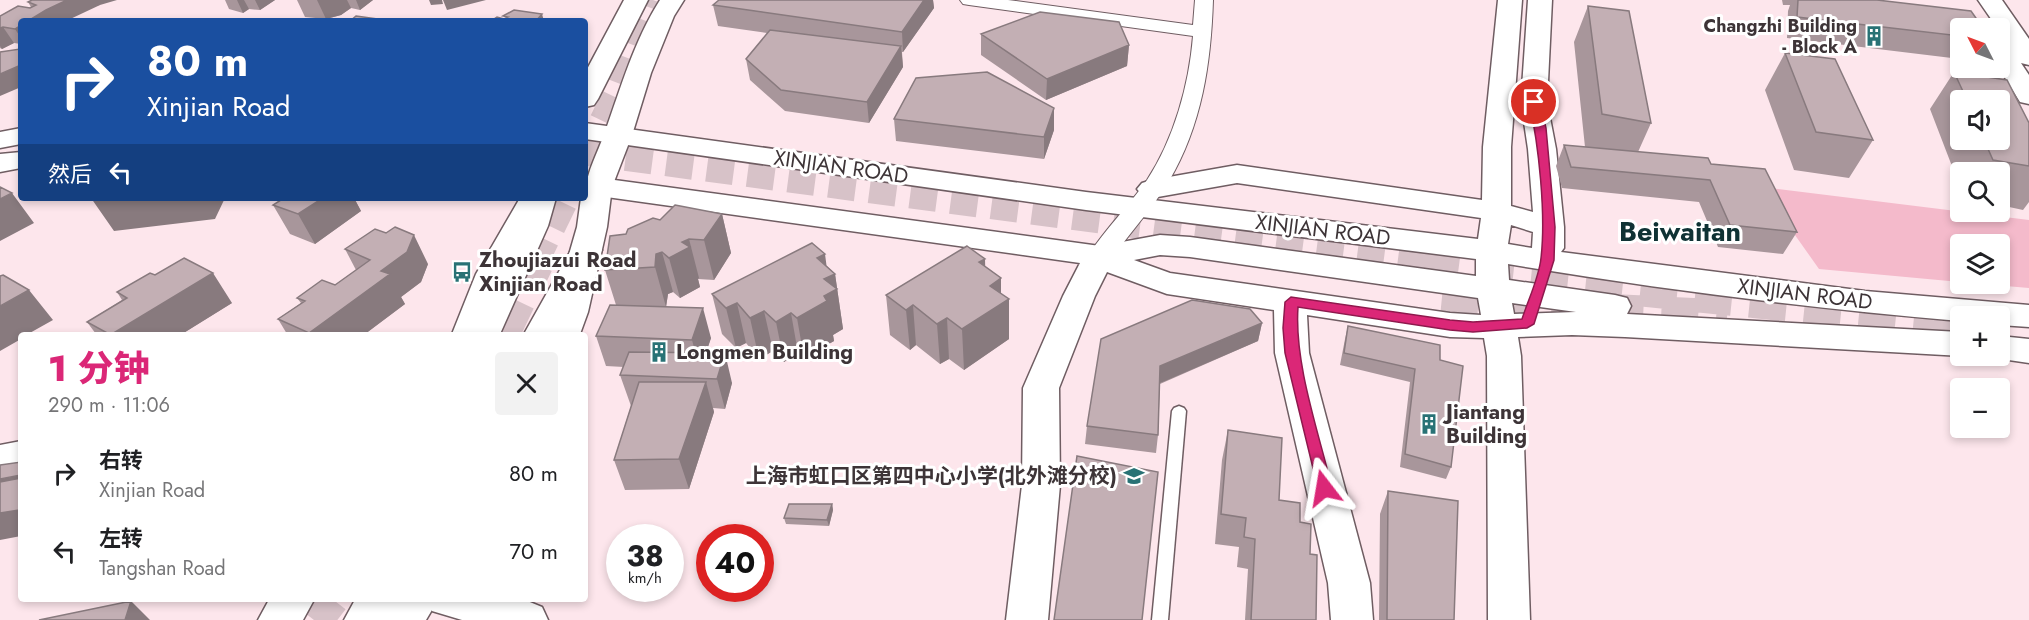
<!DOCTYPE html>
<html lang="zh">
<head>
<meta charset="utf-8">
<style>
  :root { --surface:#fff; --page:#f2f2f2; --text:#202124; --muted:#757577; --accent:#db2777 }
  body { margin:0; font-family:Jost,"Noto Sans SC",sans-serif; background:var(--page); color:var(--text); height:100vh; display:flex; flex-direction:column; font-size:22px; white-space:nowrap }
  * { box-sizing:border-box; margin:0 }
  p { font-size:20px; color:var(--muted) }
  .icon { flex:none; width:33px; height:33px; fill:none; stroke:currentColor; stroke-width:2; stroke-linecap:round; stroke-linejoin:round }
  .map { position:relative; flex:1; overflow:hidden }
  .drawer { position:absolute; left:18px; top:332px; width:570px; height:270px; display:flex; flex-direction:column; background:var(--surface); border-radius:6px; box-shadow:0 3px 9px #0003 }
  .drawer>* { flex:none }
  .hud { position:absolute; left:18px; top:18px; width:570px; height:183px; border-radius:6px; box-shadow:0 3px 9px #0003; background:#1a4fa0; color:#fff; overflow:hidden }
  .needle { width:39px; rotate:312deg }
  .controls { position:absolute; left:1950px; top:18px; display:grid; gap:12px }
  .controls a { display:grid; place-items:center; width:60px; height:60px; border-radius:6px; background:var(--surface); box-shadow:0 3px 9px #0003; font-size:30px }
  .speed { position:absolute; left:606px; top:524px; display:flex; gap:12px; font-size:30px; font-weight:700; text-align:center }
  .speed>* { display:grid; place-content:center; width:78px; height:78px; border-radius:50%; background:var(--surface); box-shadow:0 3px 9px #0003; line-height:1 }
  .speed small { font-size:15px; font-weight:400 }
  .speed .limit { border:9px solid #d22; background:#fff; color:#111 }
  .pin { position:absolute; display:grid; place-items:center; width:51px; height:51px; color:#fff; margin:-26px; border:3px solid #fff; border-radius:50%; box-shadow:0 2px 6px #0007 }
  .me { position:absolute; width:66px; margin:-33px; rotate:346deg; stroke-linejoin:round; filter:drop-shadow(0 0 4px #0008) }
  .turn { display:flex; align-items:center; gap:21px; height:126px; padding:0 30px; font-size:27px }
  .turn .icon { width:78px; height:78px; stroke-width:2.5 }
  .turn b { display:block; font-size:42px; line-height:51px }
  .then { display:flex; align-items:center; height:57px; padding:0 30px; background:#0003; gap:12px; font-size:22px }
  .round { display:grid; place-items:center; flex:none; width:63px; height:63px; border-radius:6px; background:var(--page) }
  .overview { display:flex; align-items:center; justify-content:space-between; height:102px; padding:0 30px }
  h1 { font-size:36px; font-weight:800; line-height:45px; color:var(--accent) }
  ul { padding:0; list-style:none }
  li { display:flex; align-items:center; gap:18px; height:78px; padding:0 30px }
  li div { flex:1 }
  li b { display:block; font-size:22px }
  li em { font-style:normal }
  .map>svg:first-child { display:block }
</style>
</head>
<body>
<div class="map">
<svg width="2029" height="620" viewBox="0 0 2029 620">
  <rect width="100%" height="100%" fill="#fde6ec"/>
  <path fill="#f4bacb" d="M1761 187 2029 220V288L1982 284H2000V244H1960V282L1819 269Z"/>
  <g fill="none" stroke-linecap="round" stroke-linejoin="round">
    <path stroke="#d7c2c8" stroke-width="27" stroke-dasharray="27 14" stroke-linecap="butt" d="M585 152 1433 264"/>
    <path stroke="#d7c2c8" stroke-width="37" stroke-dasharray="37 18" stroke-linecap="butt" d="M1422 263 1507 274 1960 321
      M1442 297 1580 311 1727 318"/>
    <path stroke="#d7c2c8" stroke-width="27" stroke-dasharray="27 14" stroke-linecap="butt" d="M585 158 620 86 653 0
      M534 264 566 198"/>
    <path stroke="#d7c2c8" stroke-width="37" stroke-dasharray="37 18" stroke-linecap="butt" d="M501 334 535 263
      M314 620 331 598"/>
    <g stroke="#6f5d62" stroke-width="3">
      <path id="lane" d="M1179 406 1184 408 1186 411 1168 620H1152L1172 411 1174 408Z"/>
    </g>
    <g stroke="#6f5d62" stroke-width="2">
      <path id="street" d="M960 0H1008L1193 25 1195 0H1213C1211 63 1202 125 1169 181 1152 209 1128 235 1109 262L1100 264 1091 262 1088 256C1105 229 1129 206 1147 180 1174 139 1189 85 1193 36L969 5 963 4Z"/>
    </g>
    <g stroke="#6f5d62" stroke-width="3">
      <path id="secondary" d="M1498 0H1522L1511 147V206L1533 212 1528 149 1521 102 1528 0H1552L1547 102 1556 149 1564 227V248L1561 252 1865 291 2029 305V327L2000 325V316H1960V321C1809 308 1658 289 1508 264L1509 280 1615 295 1627 298 1631 306 1627 314 1960 332 1962 356 1625 337 1572 335 1518 337 1521 356 1530 620H1488L1487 356 1484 338 1450 337 1307 315 1309 353 1370 583 1373 620H1331L1328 583 1275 353 1274 310 1167 294 1107 272 1095 296 1059 388 1060 485 1048 620H1006L1022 485 1023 388 1063 296 1080 263 585 194V176L1100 246 1160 235 1190 237 1476 276V259L1086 210 585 139V123L1086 192 1478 239 1481 218 1237 183 1152 198 1142 195 1137 189 1142 183 1152 180 1237 165 1482 200 1483 147ZM1511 225 1533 232 1532 248 1508 244ZM1160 255 1190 257 1478 298 1481 315 1450 313 1170 273 1134 260ZM1512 303 1576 312 1514 314Z
        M1978 0H2002L2029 39V65L2021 63 2029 75V104L2020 102 1999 68 2000 41 2007 42Z
        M21 128V144L0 148V132Z
        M21 152V168L0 172V154Z
        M2000 336 2029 339V363L1988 357 2000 356Z
        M21 441V471L0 475V445Z
        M426 598H520L542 607 548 620H462L432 611Z"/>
    </g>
    <g stroke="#6f5d62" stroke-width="3">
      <path id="primary" d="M624 0H648L598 99 594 105 585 107V73Z
        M660 0H684L674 16 651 73 632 135 612 187 607 227 588 312 580 334H546L577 227 581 198H585C585 174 597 155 605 132 621 87 634 41 660 0Z
        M520 198H550L508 274 486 334H452L476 274Z
        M270 598H315L303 620H258Z
        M392 598H439L426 620H379Z"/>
    </g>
    <g stroke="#6f5d62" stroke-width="3">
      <path id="highway" d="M526 198H556L548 226 500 334H466L518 226Z
        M586 240 597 243 602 250 558 334H524L575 243Z
        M356 598H402L389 620H344Z"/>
    </g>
    <use href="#lane" fill="#fff" fill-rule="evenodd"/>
    <use href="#street" fill="#fff" fill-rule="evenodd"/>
    <use href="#secondary" fill="#fff" fill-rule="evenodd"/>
    <use href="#primary" fill="#fff" fill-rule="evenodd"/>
    <use href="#highway" fill="#fff" fill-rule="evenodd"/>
  </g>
  <path fill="#a8969b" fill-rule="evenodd" d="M225 0H275L260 10 249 9 243 13 229 9Z
    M297 0H373L360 10 351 8 341 15 326 19 305 17Z
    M933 0 934 8 903 52H902L903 67 869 123 785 111 750 80 746 59 767 33 718 26 713 5Z
    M1782 0H1877L1960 28V59L1787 38 1788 11 1790 5H1783Z
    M28 2 100 5 21 21V44L14 43 2 49 0 48V16L31 7Z
    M1588 6 1651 123 1638 152 1711 164 1797 232 1783 254 1718 247 1699 202 1562 188 1556 166 1564 145 1585 147 1574 42Z
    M981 34 1129 45 1127 66 1046 100 981 55Z
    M1785 53 1873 140 1849 178 1794 170 1765 90Z
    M1954 72 2007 80 2029 123V202L2023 210 2000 205V172H1960V187L1930 109ZM1960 100H2000V140H1960Z
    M894 119 1054 130 1044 159 896 141Z
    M284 198H354L361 211 315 244 290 234 273 205Z
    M722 214 731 253 714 280 698 279 700 287 680 298 673 292 668 294 666 307 711 338 706 353 732 383 725 409 713 408 714 412 689 489 625 490 614 460 631 406 620 375 624 367 606 366 596 336 616 305 605 270 626 234 660 220Z
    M345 249 428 264 421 282 401 297 405 304 365 334H287L278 319 301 303 297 298 335 285 356 270Z
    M827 266 835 274 843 329 833 335 834 341 804 358 798 353 784 362 773 351 759 359 746 343 736 348 722 334 712 294Z
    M985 266 1001 278V293L1009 339 964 370 949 359 940 364 916 345 910 350 890 335 886 295Z
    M155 275 232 303 182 334H96L87 322 122 300 117 292Z
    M1262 323 1258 341 1160 384 1158 435 1156 453 1085 444 1087 426Z
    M1348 326 1440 360 1451 467 1446 479 1400 467 1410 382 1340 365 1345 339Z
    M1228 430 1279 500 1300 522 1310 554 1316 620H1245L1248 569 1237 567 1239 547 1215 544 1222 460Z
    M1388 491 1454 620H1379L1380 514Z
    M832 504 833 510 829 526 786 524 784 518Z"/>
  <path fill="#887a7e" d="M67 0H117L100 5 66 21H28L46 10Z
    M237 0H244L249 9 243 13Z
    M255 0H275L260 10Z
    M317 0H347L351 8 341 15 326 19Z
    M356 0H373L360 10Z
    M429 0H442L443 4 431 5Z
    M443 0H486L447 10Z
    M924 0H933L934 8 903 52 902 32Z
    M542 14 544 21H536Z
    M21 25V38L15 29Z
    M3 27 14 43 2 49 0 46V28Z
    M1129 45 1127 66 1046 100 1047 79Z
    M901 46 903 67 869 123 867 102Z
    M21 65V87L0 96V74Z
    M1054 108V130L1044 159V137Z
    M12 193 34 223 0 241V199Z
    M91 198H225L215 219 114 231Z
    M323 198H354L361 211 315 244 298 214Z
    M722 214 731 253 714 280 704 240Z
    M414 235 428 264 421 282 401 297 405 304 365 334H309V333L381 271Z
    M689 239 699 278 698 279 700 287 680 298 669 258 682 242Z
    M662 252 673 292 668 294 666 307 655 267 656 254Z
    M825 254 828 277 835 274 843 329 833 335 834 341 804 358 797 318 817 258Z
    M985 259 986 299 979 262Z
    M213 273 232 303 182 334H112Z
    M1001 278V304L1009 299V339L964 370 962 329 990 286Z
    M29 290 53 320 28 334H21V339L0 351V306Z
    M737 303 746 343 736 348 726 308Z
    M913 305 916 345 910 350 906 310Z
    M703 308 711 338 700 370 692 340Z
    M764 311 773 351 759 359 750 318Z
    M791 313 798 353 784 362 776 322Z
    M947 318 949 359 940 364 937 324Z
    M1262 323 1258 341 1158 384 1160 366Z
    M725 353 732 383 725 409 717 379Z
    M706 382 714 412 689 489 679 459Z
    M21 475V483L0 487V479Z
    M832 504 833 510 829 526 827 520Z
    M21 505V536L0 540V513Z
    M131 601 150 620H125Z"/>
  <path fill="#c3afb4" stroke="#887a7e" stroke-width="1.5" d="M32 0H67L46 10 28 21H21V25L15 29 3 27 0 28V16L18 6 30 8 36 5 28 2Z
    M719 0H924L902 32 713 5Z
    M1798 0H1877L1971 11 1983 28H1960V36L1797 17Z
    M1588 6 1629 11 1651 123 1602 114Z
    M514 10 542 14 536 21H491L497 17 504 19 508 17 503 16Z
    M1040 12 1119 22 1129 45 1047 79 981 34Z
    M356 16 392 21H338L340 20 350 21Z
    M770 30 901 46 867 102 781 90 746 59Z
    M20 49 21 65 0 74V52Z
    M1785 53 1835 59 1873 140 1816 132Z
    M987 72 1054 108 1044 137 894 119 916 78Z
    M1954 72 2007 80 2029 123V166L1993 160 1984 140H2000V100H1967Z
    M1564 145 1708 158 1711 164 1765 169 1797 232 1730 225 1710 180 1571 167Z
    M0 187 12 193 0 199Z
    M284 198H323L298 214 273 205Z
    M675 205 722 214 704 240 689 239 682 242 690 247 669 258 662 252 656 254 655 267 605 270 610 236 626 234 628 229 653 218 660 220Z
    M395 227 414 235 407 252 381 271 390 274 309 333 278 319 305 301 297 298 322 280 335 285 370 260 345 249 375 229 386 233Z
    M812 243 825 254 817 258 835 274 824 279 837 289 824 296 827 301 797 318 791 313 776 322 764 311 750 318 737 303 726 308 712 294Z
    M967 246 985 259 979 262 1001 278 990 286 1009 299 962 329 947 318 937 324 913 305 906 310 886 295Z
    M184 258 213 273 112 334H109L87 322 127 298 117 292 150 273 155 275Z
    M3 275 29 290 0 306V276Z
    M1192 300 1250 309 1262 323 1160 366 1158 435 1087 426 1101 339Z
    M610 305 703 308 692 340 596 336Z
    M1348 326 1440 345V360L1463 366 1451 467 1405 454 1415 369 1344 353Z
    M629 352 725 353 717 379 620 375Z
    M639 382H706L679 459 614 460Z
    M1228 430 1282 438 1279 500 1300 503V522L1311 524 1310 554 1317 555 1316 620H1251L1255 539 1244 537 1246 518 1221 514Z
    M1077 456 1158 472 1142 620H1054Z
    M21 462V475L0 479V465Z
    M21 478V505L19 510 0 513V482Z
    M1388 491 1458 501 1454 620H1387Z
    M789 504H832L827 520 784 518Z
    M131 601 125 620H39Z"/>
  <path fill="#db2777" stroke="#8e194d" stroke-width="1.5" d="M1534 99 1540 102 1546 128 1555 227 1554 260 1534 324 1527 328 1473 332 1450 330 1298 307C1294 364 1319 433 1332 488L1330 493 1324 495 1319 493 1285 353 1283 328 1285 302 1291 297 1450 320 1473 322 1522 319C1528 300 1539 278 1541 258 1546 215 1539 145 1529 102Z"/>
  <defs>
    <g id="building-bare" transform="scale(1.62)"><path d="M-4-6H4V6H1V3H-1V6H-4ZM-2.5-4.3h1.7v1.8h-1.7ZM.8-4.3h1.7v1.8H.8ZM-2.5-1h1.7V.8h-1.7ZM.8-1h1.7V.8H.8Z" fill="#287275" stroke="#fff" stroke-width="2.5" paint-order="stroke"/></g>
    <g id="bus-bare" transform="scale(1.62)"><path d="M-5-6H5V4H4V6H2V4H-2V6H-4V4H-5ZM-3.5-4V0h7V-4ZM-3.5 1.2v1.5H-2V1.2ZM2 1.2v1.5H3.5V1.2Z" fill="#287275" stroke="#fff" stroke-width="2.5" paint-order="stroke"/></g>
    <g id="school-bare" transform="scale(1.62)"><path d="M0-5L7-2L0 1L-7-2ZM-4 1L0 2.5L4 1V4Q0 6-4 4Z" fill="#287275" stroke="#fff" stroke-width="2.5" paint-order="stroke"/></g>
  </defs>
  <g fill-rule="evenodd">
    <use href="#building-bare" x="1874" y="36"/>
    <use href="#bus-bare" x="462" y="272"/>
    <use href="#building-bare" x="659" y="352"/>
    <use href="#building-bare" x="1429" y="424"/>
    <use href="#school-bare" x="1134" y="476"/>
  </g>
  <g text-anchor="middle" stroke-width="6" stroke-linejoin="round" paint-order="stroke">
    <g font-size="18" font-weight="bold" fill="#3d3437" stroke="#fff" text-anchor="end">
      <text x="1857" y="32">Changzhi Building<tspan x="1857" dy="21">- Block A</tspan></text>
    </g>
    <g font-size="21" fill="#3d3437" stroke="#fff">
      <text transform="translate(841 167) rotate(8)" y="7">XINJIAN ROAD</text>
      <text transform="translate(1323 230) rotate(7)" y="7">XINJIAN ROAD</text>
      <text transform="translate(1805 294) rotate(7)" y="7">XINJIAN ROAD</text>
    </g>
    <g font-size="21" font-weight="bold" fill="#3d3437" stroke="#fff" text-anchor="start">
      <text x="479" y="267">Zhoujiazui Road<tspan x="479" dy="24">Xinjian Road</tspan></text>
      <text x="676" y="359">Longmen Building</text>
      <text x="1446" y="419">Jiantang<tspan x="1446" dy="24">Building</tspan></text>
      <text x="1117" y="483" text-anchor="end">上海市虹口区第四中心小学(北外滩分校)</text>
    </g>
    <g font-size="27" font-weight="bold" fill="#0f3234" stroke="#fff">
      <text x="1680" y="241">Beiwaitan</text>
    </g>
  </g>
</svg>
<div class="controls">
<a><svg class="needle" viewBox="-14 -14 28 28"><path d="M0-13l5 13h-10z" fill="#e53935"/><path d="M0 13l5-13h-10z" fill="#757577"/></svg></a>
<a><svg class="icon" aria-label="sound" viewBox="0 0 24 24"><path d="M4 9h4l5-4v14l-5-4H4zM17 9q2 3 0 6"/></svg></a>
<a><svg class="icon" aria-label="search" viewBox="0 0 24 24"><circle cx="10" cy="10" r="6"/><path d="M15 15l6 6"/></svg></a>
<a><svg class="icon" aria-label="layers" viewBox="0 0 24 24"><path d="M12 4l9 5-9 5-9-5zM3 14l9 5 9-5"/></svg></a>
<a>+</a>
<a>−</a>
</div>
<div class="speed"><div>38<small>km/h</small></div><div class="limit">40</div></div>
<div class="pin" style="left:1534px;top:102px;background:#d93025"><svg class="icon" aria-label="arrive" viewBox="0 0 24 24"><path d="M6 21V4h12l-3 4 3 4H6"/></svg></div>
<svg class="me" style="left:1324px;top:488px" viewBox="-20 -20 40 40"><path d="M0-17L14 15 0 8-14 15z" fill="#db2777" stroke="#fff" stroke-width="4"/></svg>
<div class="hud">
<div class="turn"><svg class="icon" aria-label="right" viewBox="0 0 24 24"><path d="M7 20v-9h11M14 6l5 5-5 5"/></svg><div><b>80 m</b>Xinjian Road</div></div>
<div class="then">然后<svg class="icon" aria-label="left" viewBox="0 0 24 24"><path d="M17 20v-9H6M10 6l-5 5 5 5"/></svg></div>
</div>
<section class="drawer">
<div class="overview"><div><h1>1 分钟</h1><p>290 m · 11:06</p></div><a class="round"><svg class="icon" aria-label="close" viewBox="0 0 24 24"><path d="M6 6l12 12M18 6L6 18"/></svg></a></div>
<ul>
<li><svg class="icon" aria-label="right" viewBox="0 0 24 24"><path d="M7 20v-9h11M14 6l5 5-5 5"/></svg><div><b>右转</b><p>Xinjian Road</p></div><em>80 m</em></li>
<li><svg class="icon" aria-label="left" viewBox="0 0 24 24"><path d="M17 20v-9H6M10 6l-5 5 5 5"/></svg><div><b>左转</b><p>Tangshan Road</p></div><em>70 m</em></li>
</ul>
</section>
</div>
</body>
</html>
